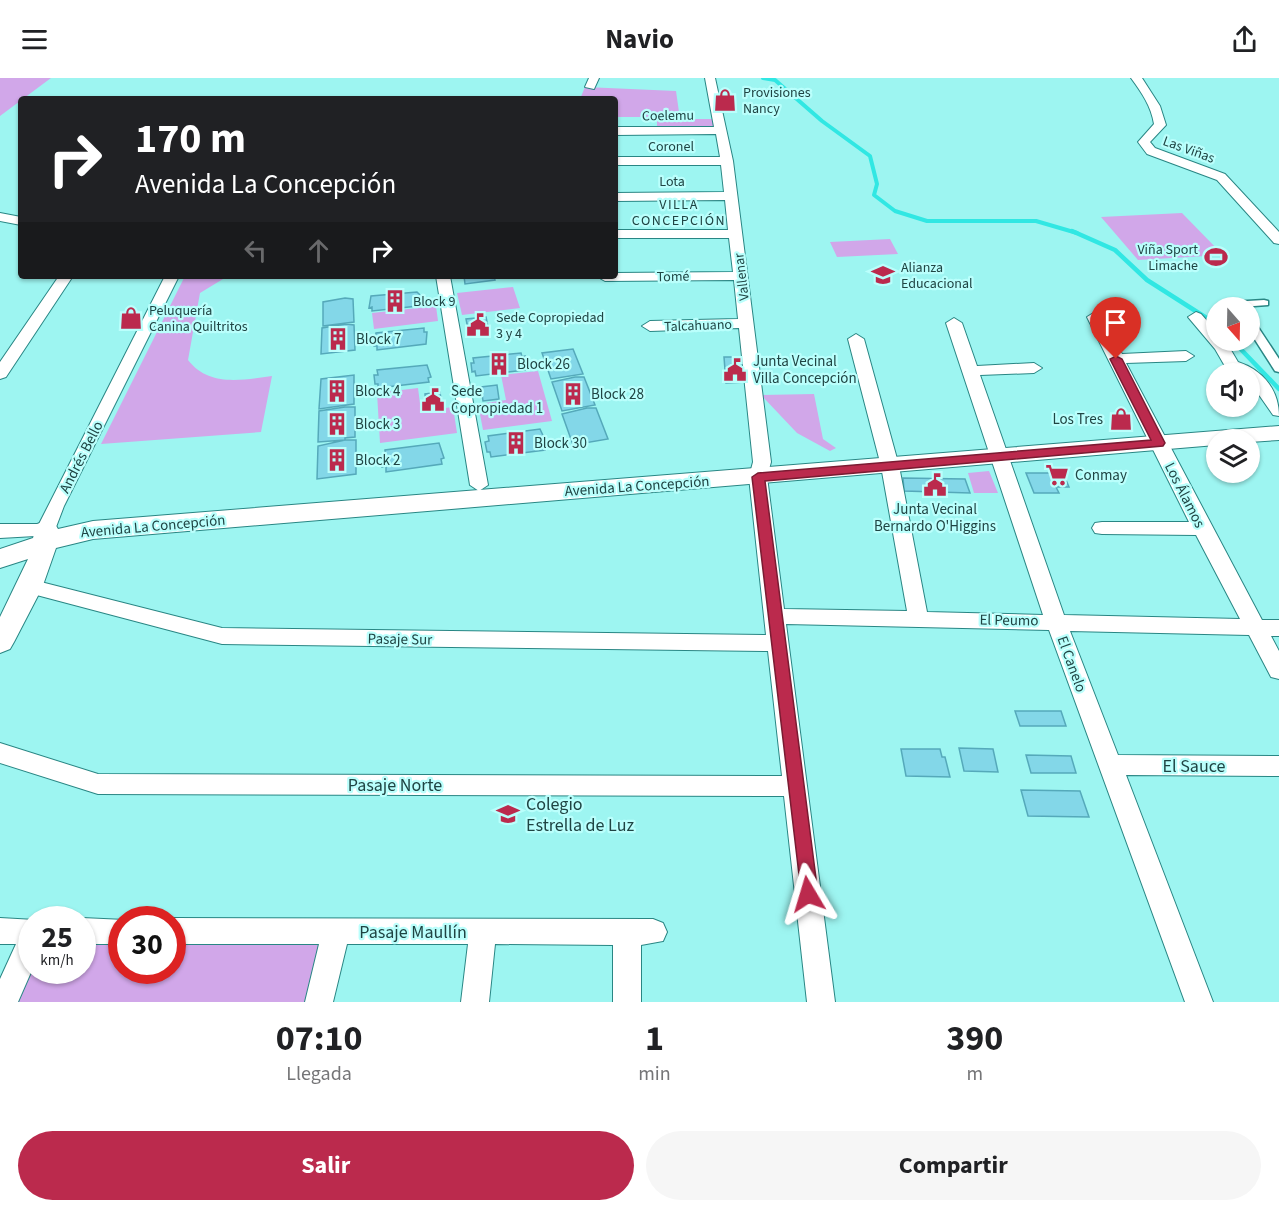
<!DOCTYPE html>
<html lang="es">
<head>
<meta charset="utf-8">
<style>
  :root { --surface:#fff; --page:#f6f6f6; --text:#202124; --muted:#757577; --accent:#bb2a4d }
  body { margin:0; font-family:"Source Sans 3",sans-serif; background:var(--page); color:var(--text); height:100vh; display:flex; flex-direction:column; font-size:22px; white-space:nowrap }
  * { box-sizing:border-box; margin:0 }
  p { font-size:20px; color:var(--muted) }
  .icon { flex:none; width:33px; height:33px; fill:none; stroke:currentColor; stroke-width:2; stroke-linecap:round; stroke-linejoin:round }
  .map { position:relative; height:924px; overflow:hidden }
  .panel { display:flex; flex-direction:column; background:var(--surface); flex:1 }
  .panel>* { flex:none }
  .banner { position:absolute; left:18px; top:18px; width:600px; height:183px; border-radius:6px; box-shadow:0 2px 4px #0004; background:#202124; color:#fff; overflow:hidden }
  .needle { width:39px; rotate:160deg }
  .controls { position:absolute; left:1206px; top:219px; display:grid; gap:12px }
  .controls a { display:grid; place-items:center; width:54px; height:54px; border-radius:50%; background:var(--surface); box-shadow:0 2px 4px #0004; font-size:30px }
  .speed { position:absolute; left:18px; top:828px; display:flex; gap:12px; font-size:30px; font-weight:700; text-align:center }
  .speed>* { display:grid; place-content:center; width:78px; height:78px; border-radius:50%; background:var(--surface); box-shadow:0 2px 4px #0004; line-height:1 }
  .speed small { font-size:15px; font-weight:400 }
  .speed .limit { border:9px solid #d22; background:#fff; color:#111 }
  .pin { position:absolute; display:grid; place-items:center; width:51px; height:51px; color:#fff; margin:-62px -26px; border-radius:50% 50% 50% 0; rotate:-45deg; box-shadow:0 0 6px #0007 }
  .pin .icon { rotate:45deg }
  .me { position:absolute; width:66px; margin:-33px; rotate:353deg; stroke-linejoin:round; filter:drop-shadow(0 0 4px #0008) }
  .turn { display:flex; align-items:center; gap:21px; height:126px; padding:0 18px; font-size:27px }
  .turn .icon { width:78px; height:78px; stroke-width:2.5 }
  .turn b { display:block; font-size:42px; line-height:51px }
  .lanes { display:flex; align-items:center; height:57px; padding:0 18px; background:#0003; justify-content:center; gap:30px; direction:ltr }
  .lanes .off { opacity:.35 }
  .eta { display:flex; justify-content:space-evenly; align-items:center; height:102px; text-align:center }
  .eta b { font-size:36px; font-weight:700; line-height:42px }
  .action { display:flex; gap:12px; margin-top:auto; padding:12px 18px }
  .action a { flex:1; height:69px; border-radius:36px; background:var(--accent); color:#fff; font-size:24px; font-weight:700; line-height:69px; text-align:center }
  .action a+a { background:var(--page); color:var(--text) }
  header { display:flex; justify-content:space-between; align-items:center; height:78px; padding:0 18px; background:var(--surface); font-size:27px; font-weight:700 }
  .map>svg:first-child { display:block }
</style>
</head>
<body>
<header><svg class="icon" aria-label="menu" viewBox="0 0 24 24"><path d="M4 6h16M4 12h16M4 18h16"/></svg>Navio<svg class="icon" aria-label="share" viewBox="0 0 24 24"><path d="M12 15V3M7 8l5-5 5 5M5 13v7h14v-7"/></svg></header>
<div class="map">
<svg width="1279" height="924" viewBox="0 0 1279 924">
  <rect width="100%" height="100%" fill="#9df5f1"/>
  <path fill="#d1a7e9" d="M0 0H51L0 38Z
    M585 9 676 13 680 41H716L717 50H657V39H615V21H580Z
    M1182 135 1223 177 1138 182 1101 139Z
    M890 161 898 176 837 179 830 164Z
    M185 198H228L200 215 188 282C209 309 241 302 272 298L261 354 101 366Z
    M513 209 520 230 462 237 457 215Z
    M436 228 438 243 374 251 372 235Z
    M538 293 552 343 483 352 478 326 506 322 501 297Z
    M418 310 421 333 453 329 457 355 380 365 377 315Z
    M814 316 823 361 836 370 830 373 797 355 761 317Z
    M989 393 998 415H974L968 395Z
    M326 866 312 924H14L32 892H82L83 867H121L122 892H172L173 867Z"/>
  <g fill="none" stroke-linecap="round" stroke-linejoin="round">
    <path stroke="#31e7e3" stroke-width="4" d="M763 0 775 2 822 43 870 78 877 106 874 117 895 133 927 143H1036L1077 155"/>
    <path stroke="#31e7e3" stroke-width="4.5" d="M1072 153 1115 172 1147 202 1216 246
      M1232 262 1279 311"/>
  </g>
  <path fill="#83d7e8" stroke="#55a9ba" stroke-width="1.5" d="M464 198H494L495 202 465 206Z
    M417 214 420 217 418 228 372 233V229L369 230 371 218Z
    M345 220 353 221 354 244 323 248V224Z
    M486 239 489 254 469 256 466 241Z
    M346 246 354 247 355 272 321 276 322 250Z
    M424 250V254H427L426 266 377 272V268H374L376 255Z
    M573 271 583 296 551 301 542 275Z
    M521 275 522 279 525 278V292L476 298 475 293 472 294 471 285H474L473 280Z
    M724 279H743L747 304 726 305Z
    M427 287 431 299 428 300 429 304 378 310V306H375L374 297H378L377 292Z
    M354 297V326L319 331 321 301Z
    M575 299H584L595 327 562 333 552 304Z
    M497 307 499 321 483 323 481 309Z
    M440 314 442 329 426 330 425 316Z
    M345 329H355V359L345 360V362L318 364 319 333Z
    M587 330H596L608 361 573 367 562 336Z
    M540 351 547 366H544L545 372 491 379 490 374H487L485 364 489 363 488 358Z
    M345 362H356V396L317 401 318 368Z
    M439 365 444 380 441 381 442 386 386 394V388L382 389V378H385V372Z
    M1026 395H1063L1069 409H1056L1059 415H1034Z
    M903 400 965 401 970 415 904 413Z
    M1015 633H1061L1066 648H1020Z
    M959 670 993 671 998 694 964 693Z
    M901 671H940L942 679H945L950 699 906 698Z
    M1026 677 1071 678 1076 695H1031Z
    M1021 712 1080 713 1089 739 1028 738Z"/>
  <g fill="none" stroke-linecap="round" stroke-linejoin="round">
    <g stroke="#298684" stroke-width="3">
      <path id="pedestrian" d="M1264 222 1268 223V227L1227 230 1225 227 1231 224Z
        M1250 242 1254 243 1279 281V294L1275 293 1250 254Z"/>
    </g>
    <g stroke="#298684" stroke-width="2">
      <path id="minor" d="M589 0H599L594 11 585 9Z
        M705 0H715L733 83 771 384 767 399 784 531 907 533 881 388 848 261 856 256 864 261 899 388 927 534 1043 537 946 245 954 240 962 245 977 288 1034 285 1042 290 1034 295 980 297 1064 537 1240 541 1196 457 1102 456 1095 455 1092 450 1095 445 1102 444H1189L1087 239 1095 234 1100 236 1122 276 1186 273 1194 278 1186 283 1126 285 1262 542H1279V558H1271L1279 573V601L1271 599 1249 557 1070 553 1118 677 1279 678V698L1126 697 1213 924H1185L1049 552 786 546 835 924H807L784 718 98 716 0 685V665L98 696 782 698 768 573 222 566 29 515 22 513 19 508 22 503 29 501 222 550 766 557 749 399 753 384 739 250 650 253 642 248 650 243 738 241 734 202 605 203 598 199 615 198V195L733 194 729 160H615V152H728L725 122 615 123V115L724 114 721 87H615V79H720L716 56 615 57V49H714Z
        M1131 0H1142L1160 28 1166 47 1150 64 1155 70 1225 96 1279 154V166L1274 165 1217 102 1147 76 1138 64 1154 46C1151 28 1142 15 1131 0Z
        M0 135 21 139V147L0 143Z
        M59 198H73L6 299 0 301V284Z
        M165 198H179L64 428 53 457 0 460V446H39Z
        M436 198H450L488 407 479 413 470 407Z
        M1196 234 1201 236 1216 253V262H1225L1238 284C1263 292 1279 312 1279 338L1273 337 1250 304V296L1226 290 1215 271 1188 239Z
        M0 840 35 842H32V892L18 924H0V901L16 866H0Z
        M82 840 125 842H122V866H82V842H79Z
        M172 840 653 841 663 845 667 854 663 863 641 867V924H613V867L495 866 489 924H461L468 866H347L333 924H305L319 866H172V842H169Z"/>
    </g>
    <g stroke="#298684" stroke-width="2">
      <path id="tertiary" d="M1279 348V362L1250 364V362H1216V367L93 461 56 470 42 510 14 564 10 571 0 575V539L28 481 0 490V471L33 460 37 446 46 443 55 446 58 451 93 443Z"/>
    </g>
    <use href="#pedestrian" fill="#fff" fill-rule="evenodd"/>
    <use href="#minor" fill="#fff" fill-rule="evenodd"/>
    <use href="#tertiary" fill="#fff" fill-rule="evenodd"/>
  </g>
  <path fill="#bb2a4d" stroke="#7a1b32" stroke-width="1.5" d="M1116 278 1122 281 1165 365 1163 368 765 403 818 816 815 822 808 825 802 822 752 399 758 395 1151 362 1110 281Z"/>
  <defs>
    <g id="shop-bare" transform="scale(1.8)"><path d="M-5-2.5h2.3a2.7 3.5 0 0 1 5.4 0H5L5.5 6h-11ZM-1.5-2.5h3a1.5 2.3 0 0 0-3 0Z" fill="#bb2a4d" stroke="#bafffc" stroke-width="2.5" paint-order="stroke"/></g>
    <g id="stadium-bare" transform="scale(1.8)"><path d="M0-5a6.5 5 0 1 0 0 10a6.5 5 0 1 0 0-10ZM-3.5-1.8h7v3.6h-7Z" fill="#bb2a4d" stroke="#bafffc" stroke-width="2.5" paint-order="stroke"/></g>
    <g id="school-bare" transform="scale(1.8)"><path d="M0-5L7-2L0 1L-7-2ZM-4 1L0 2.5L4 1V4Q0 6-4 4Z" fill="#bb2a4d" stroke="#bafffc" stroke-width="2.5" paint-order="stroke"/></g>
    <g id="building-bare" transform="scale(1.8)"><path d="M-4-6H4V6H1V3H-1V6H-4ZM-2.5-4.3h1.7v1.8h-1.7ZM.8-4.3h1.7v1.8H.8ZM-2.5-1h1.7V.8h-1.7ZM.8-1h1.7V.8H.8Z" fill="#bb2a4d" stroke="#bafffc" stroke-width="2.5" paint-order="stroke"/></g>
    <g id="civic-bare" transform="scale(1.8)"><path d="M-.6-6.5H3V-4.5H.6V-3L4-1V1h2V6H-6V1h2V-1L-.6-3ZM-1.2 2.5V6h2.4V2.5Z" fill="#bb2a4d" stroke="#bafffc" stroke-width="2.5" paint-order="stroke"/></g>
    <g id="supermarket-bare" transform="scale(1.8)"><path d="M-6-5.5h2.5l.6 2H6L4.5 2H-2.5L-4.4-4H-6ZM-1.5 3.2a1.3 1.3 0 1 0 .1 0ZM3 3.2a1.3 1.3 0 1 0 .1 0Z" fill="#bb2a4d" stroke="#bafffc" stroke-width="2.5" paint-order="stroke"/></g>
  </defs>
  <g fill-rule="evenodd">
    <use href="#shop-bare" x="725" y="22"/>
    <use href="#stadium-bare" x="1216" y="179"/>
    <use href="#school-bare" x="883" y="197"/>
    <use href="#building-bare" x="395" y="223"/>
    <use href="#shop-bare" x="131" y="240"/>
    <use href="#civic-bare" x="478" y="247"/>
    <use href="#building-bare" x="338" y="261"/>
    <use href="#building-bare" x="499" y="286"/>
    <use href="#civic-bare" x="735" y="292"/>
    <use href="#building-bare" x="337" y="313"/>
    <use href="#building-bare" x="573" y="316"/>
    <use href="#civic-bare" x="433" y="322"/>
    <use href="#shop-bare" x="1121" y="341"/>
    <use href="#building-bare" x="337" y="346"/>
    <use href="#building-bare" x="516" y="365"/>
    <use href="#building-bare" x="337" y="382"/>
    <use href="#supermarket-bare" x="1057" y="397"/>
    <use href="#civic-bare" x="935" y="407"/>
    <use href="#school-bare" x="508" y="736"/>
  </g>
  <g text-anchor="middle" stroke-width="4.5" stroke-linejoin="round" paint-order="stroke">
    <g font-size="14" fill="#1f4443" stroke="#bafffc" text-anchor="start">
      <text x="743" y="19">Provisiones<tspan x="743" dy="16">Nancy</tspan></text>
      <text x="1198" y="176" text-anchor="end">Viña Sport<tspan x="1198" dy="16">Limache</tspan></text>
      <text x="901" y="194">Alianza<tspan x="901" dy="16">Educacional</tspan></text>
      <text x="413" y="228">Block 9</text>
      <text x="149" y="237">Peluquería<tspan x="149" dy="16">Canina Quiltritos</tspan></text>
      <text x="496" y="244">Sede Copropiedad<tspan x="496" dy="16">3 y 4</tspan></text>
    </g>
    <g font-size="14" fill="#1f4443" stroke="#bafffc">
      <text transform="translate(668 37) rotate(-1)" y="5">Coelemu</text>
      <text x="671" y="73">Coronel</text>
      <text transform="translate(1189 71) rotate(20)" y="5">Las Viñas</text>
      <text x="672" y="108">Lota</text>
      <text transform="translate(673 198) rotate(-1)" y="5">Tomé</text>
      <text transform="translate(741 199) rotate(-97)" y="5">Vallenar</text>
      <text transform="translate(698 247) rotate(-2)" y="5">Talcahuano</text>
    </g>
    <g font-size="14" letter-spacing="1.5" fill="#1f4443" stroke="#bafffc">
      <text x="679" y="131">VILLA<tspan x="679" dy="16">CONCEPCIÓN</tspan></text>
    </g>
    <g font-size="15" fill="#1f4443" stroke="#bafffc" text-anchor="start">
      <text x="356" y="266">Block 7</text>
      <text x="753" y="288">Junta Vecinal<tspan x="753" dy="17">Villa Concepción</tspan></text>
      <text x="517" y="291">Block 26</text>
      <text x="355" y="318">Block 4</text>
      <text x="451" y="318">Sede<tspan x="451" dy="17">Copropiedad 1</tspan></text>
      <text x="591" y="321">Block 28</text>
      <text x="1103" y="346" text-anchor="end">Los Tres</text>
      <text x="355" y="351">Block 3</text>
      <text x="534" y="370">Block 30</text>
      <text x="355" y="387">Block 2</text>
      <text x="1075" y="402">Conmay</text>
      <text x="935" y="436" text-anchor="middle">Junta Vecinal<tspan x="935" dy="17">Bernardo O'Higgins</tspan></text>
    </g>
    <g font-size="15" fill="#1f4443" stroke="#bafffc">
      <text transform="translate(81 379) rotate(-63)" y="5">Andrés Bello</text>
      <text transform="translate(637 408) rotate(-4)" y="5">Avenida La Concepción</text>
      <text transform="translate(1185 417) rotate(63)" y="5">Los Álamos</text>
      <text transform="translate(153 448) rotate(-5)" y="5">Avenida La Concepción</text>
      <text transform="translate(1009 542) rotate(1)" y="5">El Peumo</text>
      <text transform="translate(400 561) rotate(1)" y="5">Pasaje Sur</text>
      <text transform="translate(1072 586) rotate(70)" y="5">El Canelo</text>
    </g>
    <g font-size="18" fill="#1f4443" stroke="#bafffc">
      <text x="1194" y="694">El Sauce</text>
      <text x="395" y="713">Pasaje Norte</text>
      <text x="413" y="860">Pasaje Maullín</text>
    </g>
    <g font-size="18" fill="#1f4443" stroke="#bafffc" text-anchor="start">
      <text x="526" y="732">Colegio<tspan x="526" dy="21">Estrella de Luz</tspan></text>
    </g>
  </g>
</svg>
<div class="controls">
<a><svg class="needle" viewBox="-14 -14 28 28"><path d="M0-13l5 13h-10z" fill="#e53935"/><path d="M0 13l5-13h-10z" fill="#757577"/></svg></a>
<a><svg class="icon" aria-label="sound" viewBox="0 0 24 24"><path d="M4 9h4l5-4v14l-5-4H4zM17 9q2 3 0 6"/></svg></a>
<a><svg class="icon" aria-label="layers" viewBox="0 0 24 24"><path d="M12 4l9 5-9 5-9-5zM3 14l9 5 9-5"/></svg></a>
</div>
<div class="speed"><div>25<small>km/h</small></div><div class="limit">30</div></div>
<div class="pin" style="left:1116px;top:281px;background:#d93025"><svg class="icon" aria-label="arrive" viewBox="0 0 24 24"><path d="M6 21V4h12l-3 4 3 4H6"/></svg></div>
<svg class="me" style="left:808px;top:816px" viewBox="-20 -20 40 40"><path d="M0-17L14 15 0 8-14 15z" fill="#bb2a4d" stroke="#fff" stroke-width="4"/></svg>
<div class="banner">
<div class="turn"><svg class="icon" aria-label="right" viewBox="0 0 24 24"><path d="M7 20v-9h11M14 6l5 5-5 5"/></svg><div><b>170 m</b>Avenida La Concepción</div></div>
<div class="lanes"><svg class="icon off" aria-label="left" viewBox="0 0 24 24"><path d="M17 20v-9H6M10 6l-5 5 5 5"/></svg><svg class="icon off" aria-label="ahead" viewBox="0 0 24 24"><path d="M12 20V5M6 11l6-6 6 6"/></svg><svg class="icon" aria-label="right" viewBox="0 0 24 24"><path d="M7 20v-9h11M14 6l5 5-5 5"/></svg></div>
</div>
</div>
<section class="panel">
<div class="eta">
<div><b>07:10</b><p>Llegada</p></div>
<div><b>1</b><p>min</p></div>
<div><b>390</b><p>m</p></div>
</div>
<div class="action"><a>Salir</a><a>Compartir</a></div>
</section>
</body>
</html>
